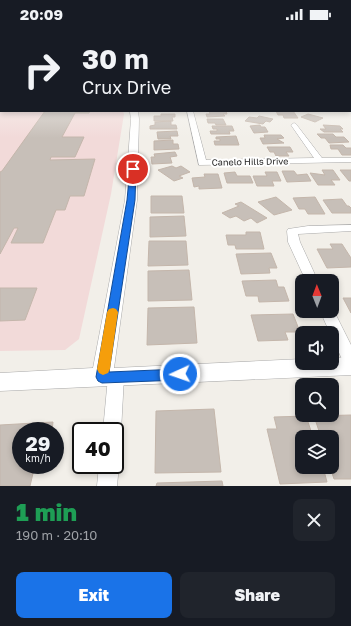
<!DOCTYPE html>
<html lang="en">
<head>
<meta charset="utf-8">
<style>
  :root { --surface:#171b24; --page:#20242c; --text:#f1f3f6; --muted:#9ea1a6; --accent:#1a73e8 }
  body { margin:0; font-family:"Golos Text",sans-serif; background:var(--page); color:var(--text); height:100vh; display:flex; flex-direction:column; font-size:15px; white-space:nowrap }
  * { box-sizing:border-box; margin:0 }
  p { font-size:13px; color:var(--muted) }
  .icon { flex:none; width:22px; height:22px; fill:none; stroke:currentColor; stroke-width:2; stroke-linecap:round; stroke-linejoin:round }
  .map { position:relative; height:458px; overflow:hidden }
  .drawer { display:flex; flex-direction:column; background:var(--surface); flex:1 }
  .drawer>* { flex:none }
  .hud { position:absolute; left:0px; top:0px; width:351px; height:84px; box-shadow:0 2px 6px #0003; background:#171b24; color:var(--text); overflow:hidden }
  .needle { width:26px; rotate:359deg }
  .tools { position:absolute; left:295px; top:246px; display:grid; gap:8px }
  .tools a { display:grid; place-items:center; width:44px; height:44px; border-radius:8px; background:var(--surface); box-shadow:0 2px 6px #0003; font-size:20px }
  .speed { position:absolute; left:12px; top:394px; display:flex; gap:8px; font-size:20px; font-weight:700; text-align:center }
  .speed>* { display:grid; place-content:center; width:52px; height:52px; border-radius:50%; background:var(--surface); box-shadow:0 2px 6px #0003; line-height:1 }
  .speed small { font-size:10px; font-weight:400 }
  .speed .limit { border:2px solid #111; border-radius:6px; background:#fff; color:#111 }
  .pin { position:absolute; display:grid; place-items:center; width:34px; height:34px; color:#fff; margin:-17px; border:2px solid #fff; border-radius:50%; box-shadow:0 1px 4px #0007 }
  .me { position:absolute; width:44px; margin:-22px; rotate:267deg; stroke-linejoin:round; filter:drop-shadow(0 0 3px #0008) }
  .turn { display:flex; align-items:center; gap:14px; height:84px; padding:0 16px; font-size:18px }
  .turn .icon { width:52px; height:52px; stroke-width:2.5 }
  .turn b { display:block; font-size:28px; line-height:34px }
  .round { display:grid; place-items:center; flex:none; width:42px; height:42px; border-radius:8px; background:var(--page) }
  .overview { display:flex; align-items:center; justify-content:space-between; height:68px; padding:0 16px }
  h1 { font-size:24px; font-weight:800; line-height:30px; color:#1e9e55 }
  .button { display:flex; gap:8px; margin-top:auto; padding:8px 16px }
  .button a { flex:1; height:46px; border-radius:8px; background:var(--accent); color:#fff; font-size:16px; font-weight:800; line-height:46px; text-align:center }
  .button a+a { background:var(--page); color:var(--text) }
  .status { display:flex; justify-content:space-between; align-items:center; height:28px; padding:0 20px; background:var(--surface); direction:ltr }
  .status svg { height:11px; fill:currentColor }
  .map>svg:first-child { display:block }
</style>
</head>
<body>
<div class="status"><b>20:09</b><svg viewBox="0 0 49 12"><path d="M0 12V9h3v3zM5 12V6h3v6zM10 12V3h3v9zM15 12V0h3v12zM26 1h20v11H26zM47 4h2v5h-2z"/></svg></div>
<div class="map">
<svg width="351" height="458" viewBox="0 0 351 458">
  <rect width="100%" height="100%" fill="#f2efe9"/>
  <path fill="#f2dad9" d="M0 53 1 83H123L124 86 111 166 79 311 65 322 0 323Z"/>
  <path fill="#c7bfb8" stroke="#c4b6ab" d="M45 83H90L89 85H75L62 109H84L75 129H51L50 132 95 131 84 168H70L65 182H56L43 215H11L18 200H14L0 226V144L2 143Z
    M209 83H226L227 86H223L225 88 207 89 206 86H210Z
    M276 83H293L298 90H284L283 87H278Z
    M161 86H175V89H172L173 93H154V88H161Z
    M308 86 323 90 315 94 301 89Z
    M259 88 273 91 270 94 266 93 263 96 245 93 249 89 257 90Z
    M207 91H223L226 97H216L215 95H208Z
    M171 93V97H176L177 101H150V98L155 97V94Z
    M260 97 261 99H265L268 104 254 105 250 98Z
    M323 97 340 98 343 101H340L343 104H324L320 101H326Z
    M212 98H232L234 103H229L230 106H211L210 103H217V101H213Z
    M177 103 178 108H170L171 111H158L157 104Z
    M317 106H333L336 109H344L349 114 329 115 325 110H321Z
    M264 107H281L284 110 277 111 284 115 263 116 260 110H265Z
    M236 108 239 117H215L214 113H220V111H216V109Z
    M173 112V116H178L179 121 154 122V113Z
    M330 117H343L346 120H351V127H342L338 121H331Z
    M267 119H290L293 124H286L289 128H276L274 124H270Z
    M175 124 177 128 170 129 172 135 152 136 151 129H155L154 126Z
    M172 138 176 140 181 138 190 144 179 148 183 150 174 153 158 142Z
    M322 142H333L340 152H331L335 157H318L310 145 325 147Z
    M340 142H351V153H349Z
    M282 143H294L297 147 307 146 311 153 287 154Z
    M235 144 237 148H250L253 155H227L224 145Z
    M265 144H277L281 153H272L274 158H257L253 148H267Z
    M204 146H218L222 160 199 161V158L194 159 192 150 205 149Z
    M151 168H182L184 185H151Z
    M276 169 292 182 274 187 258 174Z
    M315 169 325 186H308L305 181H299L293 170Z
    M342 171 347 178H349L351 180V185H332L323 172Z
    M241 174 267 190 257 195 251 190 244 193 236 188 230 190 222 185 239 178 235 176Z
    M184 188 186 208 150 209V189Z
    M246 204H260L264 221H236L235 217H228L226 207H246Z
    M149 213H186L188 237 148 238Z
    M330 216H342L351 230V239L327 240 317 221H333Z
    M271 225 277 240H269L270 245 241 246 236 226Z
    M189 242 192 272 148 273V243Z
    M276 252 278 259H284L289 273 259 274 258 268H246L242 253Z
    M0 260H37L25 292 0 293Z
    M343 270H351V285Z
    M194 279 197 315 147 317 148 280Z
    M293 286 300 304H285L288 312 258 313 251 287Z
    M214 381 221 444 155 445 156 383Z
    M351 387V451H334L330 439H332V409H321L314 388Z
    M306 388 313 409H302V439H323L327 454 280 456 267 401H277L274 389Z
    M53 394 52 403H21V437H35L30 458H0V397Z
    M222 453 223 458H156L157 455Z"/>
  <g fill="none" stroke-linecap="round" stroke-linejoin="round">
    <g stroke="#a9a9a9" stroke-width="1">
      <path id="minor" d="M350 62H351V66H350Z
        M187 83H193L206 132 314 130 291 97 294 95 296 96 322 130H351V134L199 137Z
        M351 197V203L298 206 300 214 318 253H306L288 214 287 203 288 201 308 198Z
        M332 279 351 317V340L345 338 332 309V305H330L320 283H332Z
        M116 342 122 344 124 349 121 403 119 410 115 411V403H103L108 349 110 344Z
        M115 429 119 437 117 458H97L99 437H115Z"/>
    </g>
    <g stroke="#a9a9a9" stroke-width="1">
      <path id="tertiary" d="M0 48H1V52H0Z
        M130 83H138L139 91 137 172 114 340 302 331V335H332V330L351 329V347L0 363V345L93 340 125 172 131 91Z"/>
    </g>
    <use href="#minor" fill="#fff" fill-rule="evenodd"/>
    <use href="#tertiary" fill="#fff" fill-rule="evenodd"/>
  </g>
  <linearGradient id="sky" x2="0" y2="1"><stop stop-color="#8fc0e4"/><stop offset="0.42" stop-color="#f9f8f5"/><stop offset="1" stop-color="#f9f8f5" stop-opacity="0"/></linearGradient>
  <rect width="351" height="110" fill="url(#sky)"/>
  <path fill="#1a73e8" stroke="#114b97" d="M130 140 136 141 135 172 109 344 180 341 185 342 187 346 185 350 180 352 102 355 98 353 96 349 127 172Z"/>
  <path fill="#f59e0b" d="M113 280 116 281 118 284 110 341 108 345 103 347 99 345 97 341 107 284 109 281Z"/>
  <g text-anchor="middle" stroke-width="4" stroke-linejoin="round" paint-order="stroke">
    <g font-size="9" fill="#222" stroke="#fff">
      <text transform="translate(250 134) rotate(-1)" y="3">Canelo Hills Drive</text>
    </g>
  </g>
</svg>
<div class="tools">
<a><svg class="needle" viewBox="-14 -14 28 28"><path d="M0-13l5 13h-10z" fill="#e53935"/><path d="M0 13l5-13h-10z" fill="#9ea1a6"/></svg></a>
<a><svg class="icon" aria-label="sound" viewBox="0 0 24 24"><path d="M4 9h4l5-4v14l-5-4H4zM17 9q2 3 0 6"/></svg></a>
<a><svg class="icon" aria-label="search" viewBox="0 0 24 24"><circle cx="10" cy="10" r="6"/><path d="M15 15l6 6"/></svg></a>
<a><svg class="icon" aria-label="layers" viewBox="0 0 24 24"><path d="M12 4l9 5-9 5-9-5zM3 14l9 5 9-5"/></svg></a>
</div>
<div class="speed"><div>29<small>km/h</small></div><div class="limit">40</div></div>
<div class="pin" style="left:133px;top:141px;background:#d93025"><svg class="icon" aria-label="arrive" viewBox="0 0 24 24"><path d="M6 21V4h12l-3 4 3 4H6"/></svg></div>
<svg class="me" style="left:180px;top:346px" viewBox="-20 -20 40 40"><circle r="17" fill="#1a73e8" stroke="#fff" stroke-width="3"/><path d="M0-11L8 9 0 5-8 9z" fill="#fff"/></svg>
<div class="hud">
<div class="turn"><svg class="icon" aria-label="right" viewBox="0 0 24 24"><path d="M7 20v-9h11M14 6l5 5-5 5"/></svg><div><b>30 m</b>Crux Drive</div></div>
</div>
</div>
<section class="drawer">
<div class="overview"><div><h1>1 min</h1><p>190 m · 20:10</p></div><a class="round"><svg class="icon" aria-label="close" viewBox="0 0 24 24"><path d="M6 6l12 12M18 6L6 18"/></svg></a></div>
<div class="button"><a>Exit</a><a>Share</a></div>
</section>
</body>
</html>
